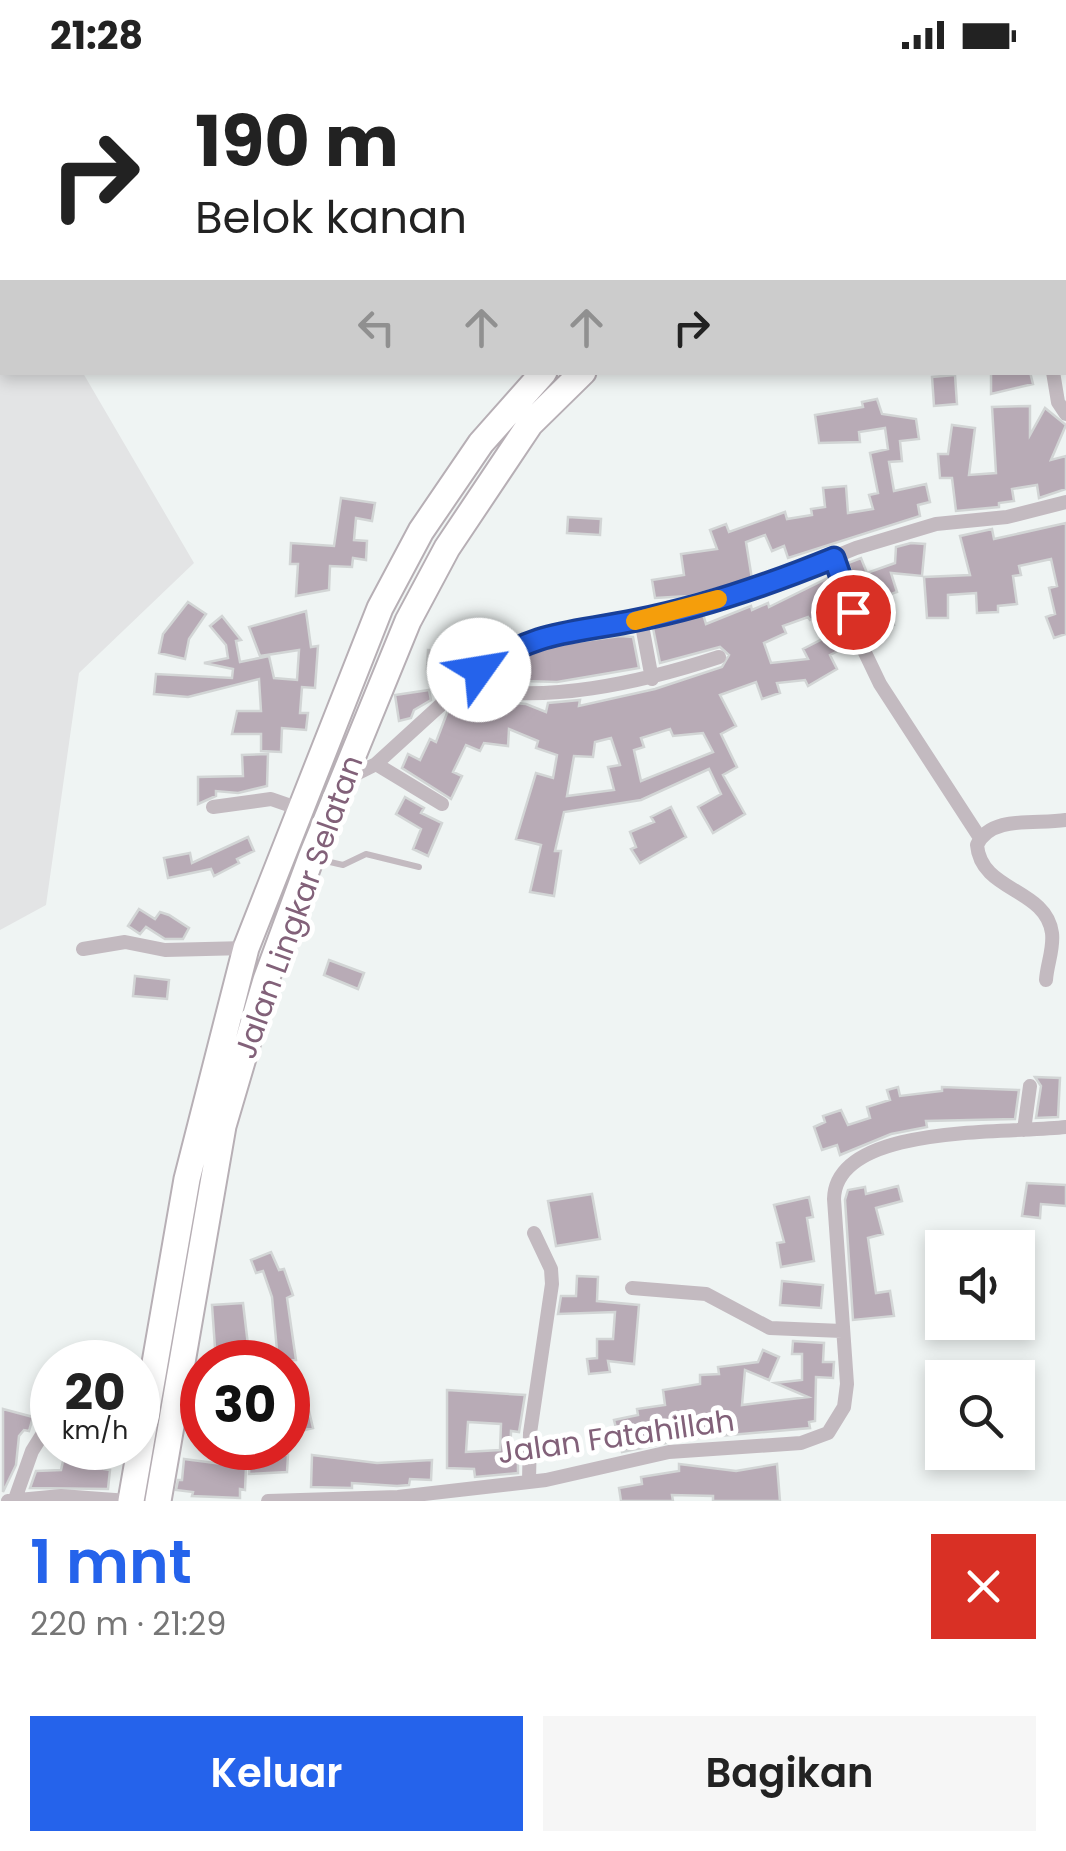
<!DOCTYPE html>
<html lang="id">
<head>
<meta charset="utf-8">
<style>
  :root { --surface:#fff; --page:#f6f6f6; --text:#222; --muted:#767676; --accent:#2563eb }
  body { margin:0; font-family:Poppins,sans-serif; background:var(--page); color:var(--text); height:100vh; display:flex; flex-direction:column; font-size:38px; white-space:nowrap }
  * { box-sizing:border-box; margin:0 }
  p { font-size:32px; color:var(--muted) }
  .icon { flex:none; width:55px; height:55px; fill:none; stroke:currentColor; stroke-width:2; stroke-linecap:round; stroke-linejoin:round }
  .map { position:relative; height:1431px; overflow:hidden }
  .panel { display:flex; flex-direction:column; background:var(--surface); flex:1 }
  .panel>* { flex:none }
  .banner { position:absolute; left:0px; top:0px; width:1068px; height:305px; box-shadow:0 5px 15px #0003; background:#fff; color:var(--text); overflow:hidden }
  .fabs { position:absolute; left:925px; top:1160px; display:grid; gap:20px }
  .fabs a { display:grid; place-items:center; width:110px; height:110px; border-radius:0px; background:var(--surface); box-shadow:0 5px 15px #0003; font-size:50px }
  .speed { position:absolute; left:30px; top:1270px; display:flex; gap:20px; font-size:50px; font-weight:700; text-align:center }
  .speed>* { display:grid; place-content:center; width:130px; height:130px; border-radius:50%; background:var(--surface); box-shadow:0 5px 15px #0003; line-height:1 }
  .speed small { font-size:25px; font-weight:400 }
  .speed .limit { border:15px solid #d22; background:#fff; color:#111 }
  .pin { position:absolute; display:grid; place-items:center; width:85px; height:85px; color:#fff; margin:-42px; border:5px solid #fff; border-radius:50%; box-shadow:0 2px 10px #0007 }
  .me { position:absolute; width:110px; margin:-55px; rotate:58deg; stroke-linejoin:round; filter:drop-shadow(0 0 8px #0008) }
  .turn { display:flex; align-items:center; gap:35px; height:210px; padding:0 30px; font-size:45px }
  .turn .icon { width:130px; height:130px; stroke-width:2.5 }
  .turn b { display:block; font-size:70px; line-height:85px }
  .lanes { display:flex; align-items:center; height:95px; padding:0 30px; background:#0003; justify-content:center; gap:50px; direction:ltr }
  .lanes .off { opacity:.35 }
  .round { display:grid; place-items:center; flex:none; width:105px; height:105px; border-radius:0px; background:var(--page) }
  .headline { display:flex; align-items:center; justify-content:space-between; height:170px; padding:0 30px }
  h1 { font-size:60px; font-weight:600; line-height:75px; color:var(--accent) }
  .action { display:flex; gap:20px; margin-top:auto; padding:20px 30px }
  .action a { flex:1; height:115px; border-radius:0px; background:var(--accent); color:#fff; font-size:40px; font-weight:600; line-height:115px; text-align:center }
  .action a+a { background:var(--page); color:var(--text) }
  .status { display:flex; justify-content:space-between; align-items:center; height:70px; padding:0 50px; background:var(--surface); direction:ltr }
  .status svg { height:28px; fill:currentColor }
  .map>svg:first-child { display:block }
</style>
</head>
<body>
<div class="status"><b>21:28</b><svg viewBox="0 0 49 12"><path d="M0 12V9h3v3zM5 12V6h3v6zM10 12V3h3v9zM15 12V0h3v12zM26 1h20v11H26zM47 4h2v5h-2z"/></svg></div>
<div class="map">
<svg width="1066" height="1431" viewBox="0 0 1066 1431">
  <rect width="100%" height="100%" fill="#eff4f3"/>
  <path fill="#e3e4e5" d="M0 0 316 2H2V302L83 303 194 493 79 603 46 835 0 860Z"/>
  <path fill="#b8abb6" stroke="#d2d5d5" stroke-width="2.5" fill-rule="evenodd" d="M991 302H1030L1033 314 991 324Z
    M955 305 957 334 934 336 932 307Z
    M877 329 882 344 916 349 919 369 900 371 902 391 889 392 894 421 926 414 930 432 918 435 920 446 788 488 784 476 772 481 765 465 746 472 752 509 689 526 655 528 652 510 684 505 681 484 717 479 710 460 726 454 729 462 785 442 787 449 812 445 811 439 825 437 823 418 846 416 848 443 873 439 869 425 878 423 870 383 888 379 885 358 859 362 860 372 819 373 815 345 863 337 862 332Z
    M1030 336V365L1045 338 1066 355 1051 390 1066 386V419L1039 428 1037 415 1012 419 1014 431 999 433V437L956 441 952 408H940L938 384H948L952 355 975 358 969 405 996 403 992 337Z
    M341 428 375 433 372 451 356 448 354 470 367 471 366 490 353 488 352 497 330 496 329 520 296 526 298 494H290L291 473 334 476Z
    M568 447 601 449 600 465 567 463Z
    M1066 453V564L1054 568 1046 547 1055 544 1049 518 1057 516 1051 489 1019 496 1021 505 1013 506 1017 534 998 536V542L977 543 976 523 948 525V548H927L924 507 970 505 960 466 992 459 994 469Z
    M911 473 925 474 922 506 891 503 897 522 885 526 894 555 871 563 867 550 881 545 885 534 877 527 862 529 848 493 861 488 867 503 895 493 896 477Z
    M830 507 842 534 810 550 808 547 783 556 786 563 764 573 771 593 808 589 803 579 840 560 848 576 830 585 837 599 808 616 805 610 777 613 780 623 762 629 756 612 720 625 736 656 721 664 737 697 723 705 745 744 713 763 698 737 721 724 709 699 641 730 564 742 555 781H561L554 826 530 822 541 775 516 769 536 703 553 708 557 685 536 678 538 671 509 659 508 676 484 673 480 681 466 675 453 702 462 706 451 729 402 698 408 684 420 690 430 669 436 672 447 643 466 626 496 641 497 632 526 634 546 642 548 633 580 630 579 636 655 619 722 597 729 585 720 577 660 593 653 558 703 544 706 554 751 536 752 540 768 533 769 537ZM670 659 673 666 703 663 713 682 641 711 634 680 644 677 641 668ZM611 668 620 695 608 697 614 720 567 726 574 686 593 687 595 672Z
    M188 532 206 544 189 569 185 589 159 583 163 564Z
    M306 541 311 577 318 576 315 618 302 617 300 643H308L306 660 282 658 281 682 261 681V664H232L237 641H261L259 609 188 627 154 624 156 604 232 608 233 599 204 593 228 588 226 575 210 556 222 546 241 570 236 571 240 592 269 586 274 608 297 610 299 580 260 586 249 557Z
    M620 566 633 567 639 598 557 612 493 610V604L539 577Z
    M471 571 490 572 489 582 476 589H465L462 601 427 599 428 580 453 581V577L471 578Z
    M429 620 431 630 414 640 411 648 399 651 395 625Z
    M268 684 267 716 238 723 216 721V726L198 734V707L243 706 242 685Z
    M405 727 424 738 421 743 442 753 428 786 413 779 421 759 396 744Z
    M671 737 686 767 640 793 631 779 636 777 630 762 654 752 651 747Z
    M248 767 254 781 237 789 239 793 214 806 211 799 168 808 164 788 190 783 192 793Z
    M139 839 155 849 160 842 169 845 189 858 183 869H165L146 857 140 864 128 856Z
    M329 890 364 903 358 919 324 905Z
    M135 906 169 910 167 929 133 926Z
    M1035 1007 1060 1008 1058 1047 1036 1048 1041 1016Z
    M898 1017 900 1026 942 1021V1017L1019 1020 1015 1049 926 1051 927 1057 891 1064 840 1085 837 1075 822 1080 814 1057 825 1052 823 1046 841 1040 848 1055 870 1048 867 1037 890 1030 887 1020Z
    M1027 1113 1066 1115V1136L1041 1134 1040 1148 1022 1146Z
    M898 1116 902 1131 876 1138 883 1164 868 1168 876 1223 890 1221 894 1246 853 1250 845 1130 848 1120 865 1117 866 1124Z
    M592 1124 600 1169 556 1176 548 1131Z
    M809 1127 813 1147 807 1148 814 1191 781 1197 777 1173 784 1172 774 1135Z
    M271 1182 279 1200 284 1199 293 1225 287 1228 296 1290 278 1291 272 1227 263 1201 256 1203 251 1190Z
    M577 1206 598 1207 597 1231 639 1235 634 1294 608 1291 610 1302 589 1304 587 1289 597 1288V1269H613L615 1242 558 1244 561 1226H576Z
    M782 1211 823 1215 821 1238 780 1235Z
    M243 1233 250 1292H216L212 1235Z
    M793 1271 824 1273 823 1292H834L833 1308 816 1307 815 1351 809 1352 810 1358 685 1369 622 1382 614 1350 638 1345 637 1339 665 1335 663 1320 700 1314V1305L719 1304 718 1297 758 1292 763 1280 779 1287 769 1310 745 1300 742 1335 808 1327 775 1313 802 1310V1284H792Z
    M288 1308 300 1338 308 1337 313 1358 288 1364Z
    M447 1320 525 1325 519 1362 511 1361 510 1388H518V1403L475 1407 474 1399 447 1398ZM468 1352 501 1354 500 1380 466 1382Z
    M3 1339 33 1347 29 1361 24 1360 19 1366 16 1395 3 1422Z
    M66 1378H108L104 1399 110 1400 108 1419 30 1418 36 1401 61 1400Z
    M250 1382 288 1385 287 1402 249 1404Z
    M312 1385 377 1393 432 1390 431 1410 410 1409 409 1415 397 1416 352 1413V1418L311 1417Z
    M184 1389 246 1397 245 1420 240 1419V1428L192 1426 193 1422 176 1420 178 1410H182Z
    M679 1394 736 1401 777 1394 780 1431H713V1426L672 1425 673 1431H621L619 1418 642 1414 641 1407 679 1401Z"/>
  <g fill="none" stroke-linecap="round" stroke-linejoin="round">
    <g stroke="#b7afb5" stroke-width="29">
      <path id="highway" d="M979 2 982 0
        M1019 2 1021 0
        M131 1431 187 1109 246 878 380 538 421 461 481 373 544 302
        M158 1431 223 1056 266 910 311 788 408 551 447 478 530 354 583 302"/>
    </g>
    <path stroke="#c3bac0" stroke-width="6" d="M123 0 124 2
      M285 0 286 2
      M659 0 660 2
      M0 245 2 244
      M317 789 343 795 366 784 419 797"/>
    <path stroke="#c3bac0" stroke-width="14" d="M0 295 2 294
      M1053 302 1058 332 1066 344
      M834 488 852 531 857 566 880 614 980 768
      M853 542 875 537
      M641 550 652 609
      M463 615C539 637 646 611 719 587
      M376 694 442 734
      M346 709 376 694 479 600 538 566 641 550 755 519 856 478 936 454 1007 447 1066 432
      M213 737 271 729 300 739
      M83 879 125 872 165 880 246 878
      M1046 910C1047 894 1054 879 1052 863 1046 818 981 822 977 775 991 744 1038 755 1066 750
      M1024 1060 1030 1016
      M632 1218 706 1224 770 1258 842 1261
      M529 1411 530 1363 552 1214 551 1199 534 1163
      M15 1429 32 1381 52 1349
      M8 1431 61 1426 128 1431
      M268 1431 398 1427 546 1410 669 1382 801 1373 828 1363 844 1337 847 1314 834 1129C836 1052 1013 1064 1066 1057"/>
    <use href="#highway" stroke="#fff" stroke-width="25"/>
  </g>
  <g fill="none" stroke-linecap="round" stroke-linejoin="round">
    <g stroke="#184099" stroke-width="25">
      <path id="route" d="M479 600C540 559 570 564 637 550 705 537 770 514 834 488L853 542"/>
    </g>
    <use href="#route" stroke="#2563eb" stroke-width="18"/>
    <path stroke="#f59e0b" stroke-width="18" d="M635 551 718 529"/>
  </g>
  <g text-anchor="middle" stroke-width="10" stroke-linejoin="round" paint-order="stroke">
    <g font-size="30" fill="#826179" stroke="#fff">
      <text transform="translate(299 837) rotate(-70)" y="10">Jalan Lingkar Selatan</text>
      <text transform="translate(616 1367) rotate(-8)" y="10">Jalan Fatahillah</text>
    </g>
  </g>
</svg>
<div class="fabs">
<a><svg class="icon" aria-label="sound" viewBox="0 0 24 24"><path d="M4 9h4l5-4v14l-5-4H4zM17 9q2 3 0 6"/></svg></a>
<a><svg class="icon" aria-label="search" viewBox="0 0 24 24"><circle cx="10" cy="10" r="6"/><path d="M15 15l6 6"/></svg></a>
</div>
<div class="speed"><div>20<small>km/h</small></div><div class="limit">30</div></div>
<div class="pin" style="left:853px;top:542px;background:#d93025"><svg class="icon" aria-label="arrive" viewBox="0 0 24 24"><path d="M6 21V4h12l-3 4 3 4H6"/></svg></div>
<svg class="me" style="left:479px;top:600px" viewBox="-20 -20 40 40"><circle r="19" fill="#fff"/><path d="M0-13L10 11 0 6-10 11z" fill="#2563eb"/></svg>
<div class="banner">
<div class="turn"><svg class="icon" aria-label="right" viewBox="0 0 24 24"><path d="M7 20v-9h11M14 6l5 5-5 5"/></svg><div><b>190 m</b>Belok kanan</div></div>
<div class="lanes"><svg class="icon off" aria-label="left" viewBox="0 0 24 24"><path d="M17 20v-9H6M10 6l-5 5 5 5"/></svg><svg class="icon off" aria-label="ahead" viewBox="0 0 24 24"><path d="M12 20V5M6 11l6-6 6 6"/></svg><svg class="icon off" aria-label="ahead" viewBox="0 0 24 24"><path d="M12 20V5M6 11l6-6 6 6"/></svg><svg class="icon" aria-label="right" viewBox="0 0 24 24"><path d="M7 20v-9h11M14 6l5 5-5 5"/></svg></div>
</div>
</div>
<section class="panel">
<div class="headline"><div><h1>1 mnt</h1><p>220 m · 21:29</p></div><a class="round" style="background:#d93025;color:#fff"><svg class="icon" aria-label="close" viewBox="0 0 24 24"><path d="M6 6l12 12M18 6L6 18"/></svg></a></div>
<div class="action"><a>Keluar</a><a>Bagikan</a></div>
</section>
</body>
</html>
